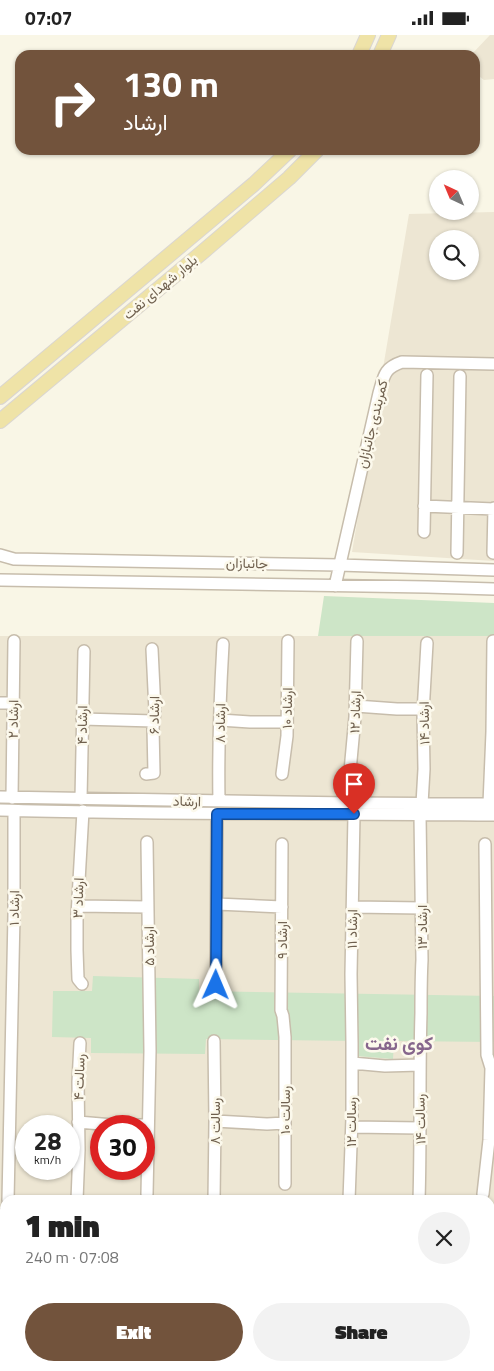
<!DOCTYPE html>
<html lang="en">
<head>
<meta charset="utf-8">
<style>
  :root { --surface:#fff; --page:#f2f2f2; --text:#222; --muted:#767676; --accent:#72533c }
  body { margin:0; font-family:"Titillium Web",Vazirmatn,sans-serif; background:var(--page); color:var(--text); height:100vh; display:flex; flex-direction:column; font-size:19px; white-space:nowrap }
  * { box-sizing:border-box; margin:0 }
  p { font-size:16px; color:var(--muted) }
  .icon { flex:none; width:28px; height:28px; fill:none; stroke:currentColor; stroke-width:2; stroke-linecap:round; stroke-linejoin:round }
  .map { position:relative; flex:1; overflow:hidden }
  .sheet { position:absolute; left:0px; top:1160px; width:495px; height:176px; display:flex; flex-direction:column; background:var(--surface); border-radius:15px 15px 0 0; box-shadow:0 1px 4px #0004 }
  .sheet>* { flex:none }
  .banner { position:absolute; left:15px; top:15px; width:465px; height:105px; border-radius:15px; box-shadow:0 1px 4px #0004; background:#72533c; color:#fff; overflow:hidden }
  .needle { width:32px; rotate:316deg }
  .controls { position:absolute; left:429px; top:135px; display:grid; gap:10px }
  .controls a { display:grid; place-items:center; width:50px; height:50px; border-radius:50%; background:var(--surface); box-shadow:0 1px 4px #0004; font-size:25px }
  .speed { position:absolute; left:15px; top:1080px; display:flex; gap:10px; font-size:25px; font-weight:700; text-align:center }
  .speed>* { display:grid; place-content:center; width:65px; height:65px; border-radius:50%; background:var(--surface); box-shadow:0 1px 4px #0004; line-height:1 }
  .speed small { font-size:12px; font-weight:400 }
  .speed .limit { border:8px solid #d22; background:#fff; color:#111 }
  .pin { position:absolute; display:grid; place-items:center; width:42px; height:42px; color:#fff; margin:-51px -21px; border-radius:50% 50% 50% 0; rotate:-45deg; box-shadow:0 0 5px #0007 }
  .pin .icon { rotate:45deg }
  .me { position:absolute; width:55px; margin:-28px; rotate:1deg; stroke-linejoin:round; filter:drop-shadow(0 0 4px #0008) }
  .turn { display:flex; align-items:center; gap:18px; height:105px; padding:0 25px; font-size:22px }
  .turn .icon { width:65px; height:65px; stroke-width:2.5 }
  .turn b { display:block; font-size:35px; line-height:42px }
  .round { display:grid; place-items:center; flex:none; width:52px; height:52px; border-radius:26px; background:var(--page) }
  .overview { display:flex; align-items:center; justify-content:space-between; height:85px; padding:0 25px }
  h1 { font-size:30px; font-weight:800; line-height:38px }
  .button { display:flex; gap:10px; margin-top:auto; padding:10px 25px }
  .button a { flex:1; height:58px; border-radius:30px; background:var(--accent); color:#fff; font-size:20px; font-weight:800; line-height:58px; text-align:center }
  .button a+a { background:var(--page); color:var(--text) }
  .status { display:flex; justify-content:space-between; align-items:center; height:35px; padding:0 25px; background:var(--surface); direction:ltr }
  .status svg { height:14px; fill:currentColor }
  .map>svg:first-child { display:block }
</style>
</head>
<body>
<div class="status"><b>07:07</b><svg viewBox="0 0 49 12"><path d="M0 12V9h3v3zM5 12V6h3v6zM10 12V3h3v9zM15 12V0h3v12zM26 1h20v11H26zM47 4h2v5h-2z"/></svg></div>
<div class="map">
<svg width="494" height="1336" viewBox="0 0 494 1336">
  <rect width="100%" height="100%" fill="#f9f6e6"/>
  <path fill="#ede6d3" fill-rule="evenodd" d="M490 0H494V44L484 45 475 38V20H471Z
    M494 177V526L352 517 409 179ZM438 204H470V236H438Z
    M0 601H494V1336H0ZM26 1091H69V1134H26ZM101 1091H144V1134H101ZM5 1165H490V1331H5Z"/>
  <path fill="#f2e3f5" d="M490 1277H494V1336H427V1331H490Z"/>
  <path fill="#cde5c7" d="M324 561 494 568V601H318Z
    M93 941 199 944V956L494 961V1007L394 1006 393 1024 357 1021 358 1006 206 1004 205 1019 91 1018V1003L52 1002 53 956H92Z"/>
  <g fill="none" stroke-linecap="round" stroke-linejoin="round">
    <g stroke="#c7bdac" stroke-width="14">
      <path id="minor" d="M424 471 494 474
        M424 497 427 340
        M457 518 460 341
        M493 518 494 473
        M0 520 14 524 339 530 494 535
        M0 545 427 552 494 554
        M335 551 379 358C384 341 384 333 402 327L494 329
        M0 668H13
        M356 671 397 674H423
        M82 684 154 686
        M220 685 250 687H287
        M146 739 154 738 153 693 155 676 152 614
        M282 739 287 701 288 606
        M349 747 355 682 357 606
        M0 762 348 768 494 769
        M12 763 14 606
        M81 764 84 616
        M219 766C218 714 220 661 223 609
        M422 769 424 734 423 678 427 608
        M489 769 492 697 493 606
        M0 775C165 780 329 778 494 780
        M147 807 150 1016 147 1159
        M282 809 281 975 283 981 285 1002V1149
        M217 869 282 872
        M78 871 148 872
        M353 872 422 873
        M82 949 78 944 77 915V881L83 776
        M216 950 217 779
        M352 1028 385 1031 420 1030
        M215 1086 267 1089 285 1088
        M78 1087 113 1090H148
        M352 1092 420 1093
        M483 1159 489 1105 491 1033 487 1020 485 809
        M8 1165 14 880V776
        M77 1165 79 1115 78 1047 80 1008
        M214 1165 215 1086 214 1006
        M349 1165 352 1083V1008L351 939 354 779
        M419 1165C421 1103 419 1041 421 978 421 961 421 943 422 925L420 780
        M0 1180H5
        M490 1187H494
        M0 1194H5
        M490 1200H494
        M11 1331V1336
        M75 1331V1336
        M349 1331V1336
        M418 1331V1336
        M143 1336V1331
        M211 1336V1331
        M279 1336V1331"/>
    </g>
    <g stroke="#dad6d1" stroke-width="16">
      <path id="major" d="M359 20 368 0
        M380 20 389 0
        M0 362 254 149 290 115
        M0 386 205 215 289 143 317 115"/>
    </g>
    <use href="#minor" stroke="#fff" stroke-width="11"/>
    <use href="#major" stroke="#efe3a7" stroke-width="14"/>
  </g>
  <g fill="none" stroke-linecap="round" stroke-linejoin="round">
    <g stroke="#114b97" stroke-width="12">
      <path id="route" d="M216 950 217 779H354"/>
    </g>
    <use href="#route" stroke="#1a73e8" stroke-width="9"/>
  </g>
  <g text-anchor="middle" stroke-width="5" stroke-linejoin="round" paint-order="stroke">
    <g font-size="14" fill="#6f604e" stroke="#fcf9ec">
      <text transform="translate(160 252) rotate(-40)" y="5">بلوار شهدای نفت</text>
      <text transform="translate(372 389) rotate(-76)" y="5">کمربندی جانبازان</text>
      <text transform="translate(247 528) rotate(1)" y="5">جانبازان</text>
      <text transform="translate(287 673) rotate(-89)" y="5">ارشاد ۱۰</text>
      <text transform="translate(355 677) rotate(-88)" y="5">ارشاد ۱۲</text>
      <text transform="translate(154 680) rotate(-89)" y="5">ارشاد ۶</text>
      <text transform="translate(13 684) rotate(-89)" y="5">ارشاد ۲</text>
      <text transform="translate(220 688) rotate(-89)" y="5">ارشاد ۸</text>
      <text transform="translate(424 688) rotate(-91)" y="5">ارشاد ۱۴</text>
      <text transform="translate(82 690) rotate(-89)" y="5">ارشاد ۴</text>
      <text transform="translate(187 766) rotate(1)" y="5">ارشاد</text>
      <text transform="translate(78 863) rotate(-88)" y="5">ارشاد ۳</text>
      <text transform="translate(14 873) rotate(-89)" y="5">ارشاد ۱</text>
      <text transform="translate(422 892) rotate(-90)" y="5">ارشاد ۱۳</text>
      <text transform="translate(352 894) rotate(-89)" y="5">ارشاد ۱۱</text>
      <text transform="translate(282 905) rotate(-90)" y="5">ارشاد ۹</text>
      <text transform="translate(149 911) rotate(-91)" y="5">ارشاد ۵</text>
      <text transform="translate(79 1042) rotate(-88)" y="5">رسالت ۴</text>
      <text transform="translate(285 1075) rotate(-90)" y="5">رسالت ۱۰</text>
      <text transform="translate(420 1084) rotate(-91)" y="5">رسالت ۱۴</text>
      <text transform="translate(215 1086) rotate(-90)" y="5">رسالت ۸</text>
      <text transform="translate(351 1087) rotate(-90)" y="5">رسالت ۱۲</text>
    </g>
    <g font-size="19" font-weight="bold" fill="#86668c" stroke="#fcf9ec">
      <text x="399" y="1015">کوی نفت</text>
    </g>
  </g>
</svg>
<div class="controls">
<a><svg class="needle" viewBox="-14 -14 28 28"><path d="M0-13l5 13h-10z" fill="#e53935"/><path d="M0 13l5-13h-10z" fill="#767676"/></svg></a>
<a><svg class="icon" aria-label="search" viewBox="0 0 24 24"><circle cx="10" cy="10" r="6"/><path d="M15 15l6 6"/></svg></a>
</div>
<div class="speed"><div>28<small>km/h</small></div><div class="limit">30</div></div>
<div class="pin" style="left:354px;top:779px;background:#d93025"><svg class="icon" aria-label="arrive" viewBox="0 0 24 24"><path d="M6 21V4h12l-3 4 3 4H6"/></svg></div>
<svg class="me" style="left:216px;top:950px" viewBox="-20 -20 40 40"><path d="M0-17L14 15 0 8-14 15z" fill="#1a73e8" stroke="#fff" stroke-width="4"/></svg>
<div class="banner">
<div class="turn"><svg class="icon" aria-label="right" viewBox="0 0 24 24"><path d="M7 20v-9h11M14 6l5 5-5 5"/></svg><div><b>130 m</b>ارشاد</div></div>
</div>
<section class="sheet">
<div class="overview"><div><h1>1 min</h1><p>240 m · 07:08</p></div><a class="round"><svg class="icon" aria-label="close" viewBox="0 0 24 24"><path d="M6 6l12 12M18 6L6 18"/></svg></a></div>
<div class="button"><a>Exit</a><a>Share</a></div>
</section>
</div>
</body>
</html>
